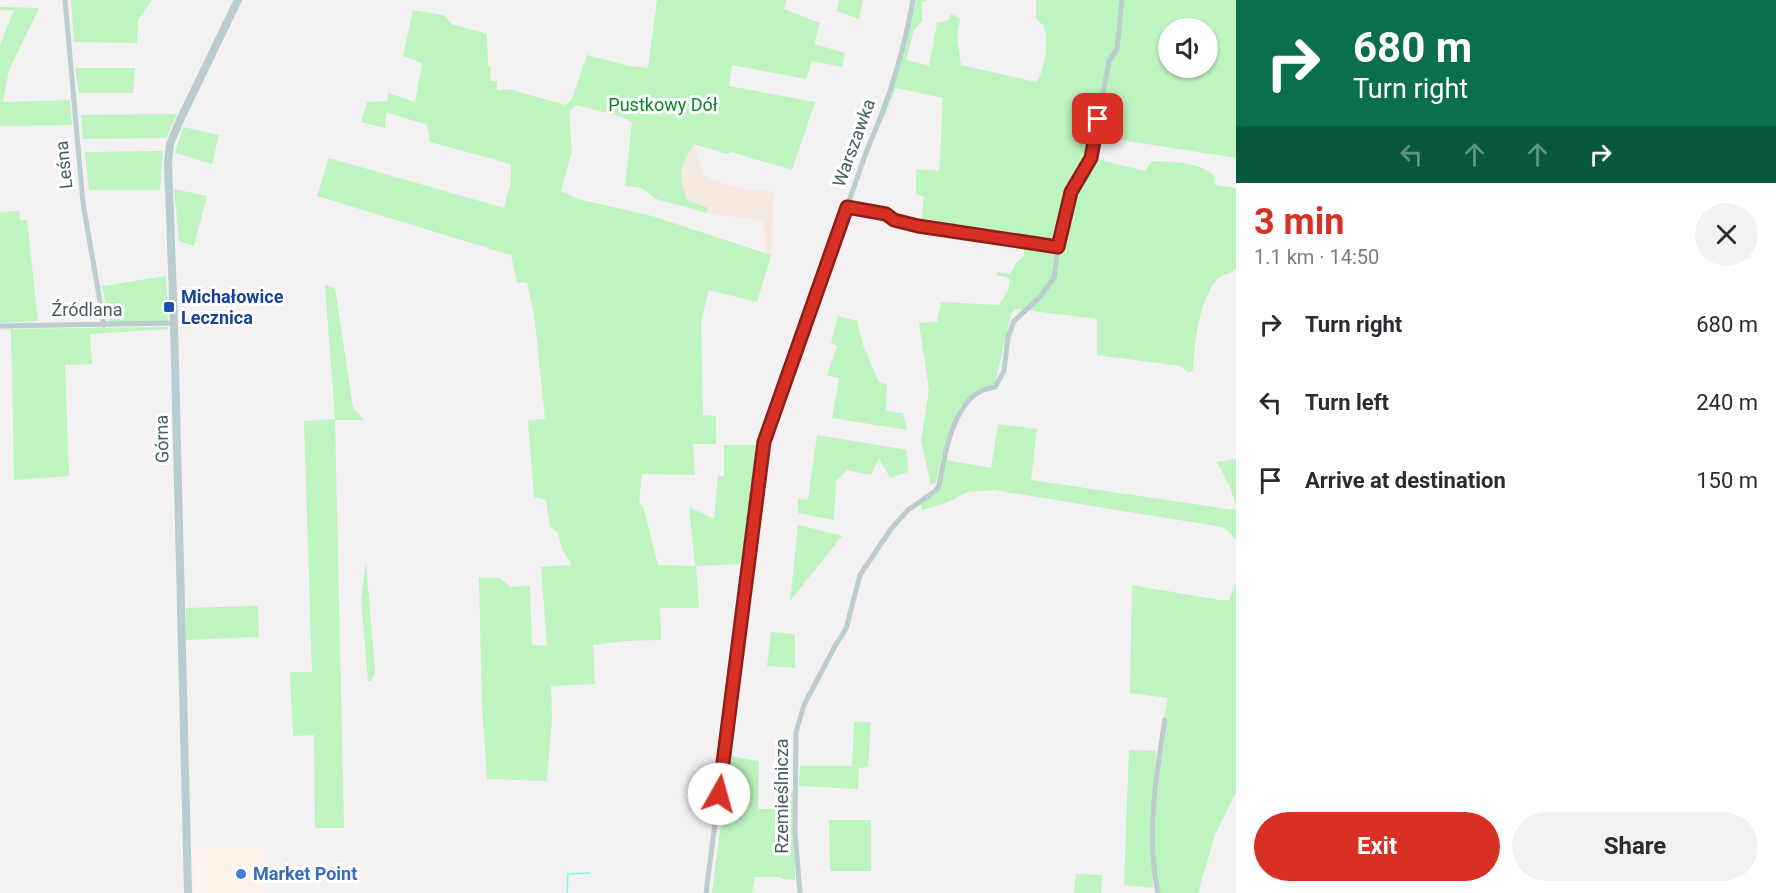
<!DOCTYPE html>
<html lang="en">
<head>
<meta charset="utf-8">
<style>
  :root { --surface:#fff; --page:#f2f2f3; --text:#2b2b33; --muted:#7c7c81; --accent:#d93025 }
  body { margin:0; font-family:Roboto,sans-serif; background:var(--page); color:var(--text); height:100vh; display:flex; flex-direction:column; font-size:22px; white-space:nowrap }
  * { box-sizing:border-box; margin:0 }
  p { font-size:20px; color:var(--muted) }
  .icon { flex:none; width:33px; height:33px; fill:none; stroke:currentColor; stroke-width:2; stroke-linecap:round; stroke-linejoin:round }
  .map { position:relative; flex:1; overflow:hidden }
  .panel { display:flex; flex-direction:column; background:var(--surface); width:540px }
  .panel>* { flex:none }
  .hud { background:#0b6e4f; color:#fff; overflow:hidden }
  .controls { position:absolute; left:1158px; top:18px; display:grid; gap:12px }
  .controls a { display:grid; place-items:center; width:60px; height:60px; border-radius:50%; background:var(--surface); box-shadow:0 2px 4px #0004; font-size:30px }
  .pin { position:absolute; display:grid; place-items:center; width:51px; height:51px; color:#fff; margin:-26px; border-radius:12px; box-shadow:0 3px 9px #0006 }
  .me { position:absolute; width:66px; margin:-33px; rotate:7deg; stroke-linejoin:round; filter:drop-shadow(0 0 4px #0008) }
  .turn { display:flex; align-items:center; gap:21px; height:126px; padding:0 18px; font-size:27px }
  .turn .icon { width:78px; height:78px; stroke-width:2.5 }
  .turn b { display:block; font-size:42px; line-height:51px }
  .lanes { display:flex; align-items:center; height:57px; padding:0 18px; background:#0003; justify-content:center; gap:30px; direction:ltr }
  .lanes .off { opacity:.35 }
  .round { display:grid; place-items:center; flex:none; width:63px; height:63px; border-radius:32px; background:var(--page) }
  .head { display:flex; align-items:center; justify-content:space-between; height:102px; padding:0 18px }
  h1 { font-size:36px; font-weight:700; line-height:45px; color:var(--accent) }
  .primary-button { display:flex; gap:12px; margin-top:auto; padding:12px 18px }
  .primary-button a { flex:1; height:69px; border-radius:36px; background:var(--accent); color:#fff; font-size:24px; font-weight:700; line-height:69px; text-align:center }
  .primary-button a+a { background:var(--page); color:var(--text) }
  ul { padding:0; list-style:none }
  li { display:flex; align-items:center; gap:18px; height:78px; padding:0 18px }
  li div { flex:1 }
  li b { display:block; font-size:22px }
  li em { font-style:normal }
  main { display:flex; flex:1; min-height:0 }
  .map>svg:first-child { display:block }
</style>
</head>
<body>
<main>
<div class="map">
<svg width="1236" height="893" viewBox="0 0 1236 893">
  <rect width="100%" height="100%" fill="#f4f1f2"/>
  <path fill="#fef2eb" d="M263 846 264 893H194L193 849Z"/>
  <path fill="#bdf4c0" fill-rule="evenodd" d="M71 0H152L138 20 137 43 74 42Z
    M657 0H786L784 9 820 23 814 44 845 53 842 67 812 61 806 79 732 65 729 86 815 102 792 170 731 152 726 154 694 144 708 208 707 213 656 199 641 188 625 186 632 122 622 117 576 105 569 111 572 151 561 191 578 199 652 216 771 255 757 302 709 290 701 322 703 415 716 416V444H693L695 475 642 474 639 503 643 506 658 565 695 566 689 507 714 519 718 476H724V445H757C755 486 750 524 740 564L696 566 699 608H660L661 640 624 641 593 645 595 684 551 686 552 716 547 781 487 779 482 705 479 578H499L511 587 530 586 532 645 547 646 541 567 572 565 562 549 558 533 550 527 546 500 534 497 528 420 545 419 534 314 527 283 517 282 511 255 317 196 329 158 504 208 511 181V164L430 142 427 125 386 112 385 128 361 122 367 102 387 101 388 93 415 102 422 63 403 56 413 10 444 15 451 24 487 34 488 66 491 67 490 81H497V90L509 89 565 105 571 101 587 55 630 66 648 68Z
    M839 0H863L859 19 837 11Z
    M916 0H928L922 2V21L914 30 906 60 929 66 937 23 949 20 951 14 960 18 957 39 961 65 1036 82C1044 74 1049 42 1045 30 1044 25 1040 22 1036 19V0H1236V158L1096 136 1092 158 1145 171 1152 161C1173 162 1198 161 1214 176L1215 185 1236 188V269C1230 274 1220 275 1216 280 1198 305 1195 341 1193 370L1189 373 1180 366 1097 355V319L1015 309 1011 314 995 384 979 389 960 406 942 455 936 482 931 485 921 442 929 390 919 323 937 322 941 302 999 305 1008 291 1010 279 997 275V272L1010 274 1016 263 1024 256V248L1014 245 1012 240 921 225 924 197 916 194V169L939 171 943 98 896 88 880 127 902 58ZM1168 28H1208V68H1168Z
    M0 7 39 8 9 70 3 102 70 100 72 125 0 126V45L14 10H0Z
    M75 68H135L133 93H79Z
    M177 114 166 138 83 139 81 115Z
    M183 127 219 135 212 164 175 153Z
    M163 151 160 190H89L85 152Z
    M174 189 207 196 194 246 179 241Z
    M19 211 20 220H27L38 321 0 323V212Z
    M166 276 168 321 109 322 102 286Z
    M325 285 335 288 353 408 364 420H335L344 828H315L314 735 293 736 290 672H312L304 421 335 419Z
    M838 316 857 321 863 345 879 382 887 385 886 411 903 413 907 430 832 418 839 378 827 375 837 346 831 343Z
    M167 327 168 329 90 334 92 364 65 365 69 476 14 480 11 330 0 329Z
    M998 424 1037 429 1031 480 1235 510 1236 509V540L1228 531 1222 527 994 490 968 492 946 503 922 510 920 503 936 492 946 460 991 468Z
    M817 435 907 450 908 472 890 478 879 458 871 475 847 470 836 481 834 520 798 513V499L808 500Z
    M1236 459V505L1230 487 1217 462Z
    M798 525 842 536 790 601 791 593Z
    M366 562 375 672 371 681H368L361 599Z
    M1236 582V792L1215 835 1198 893H1160C1148 838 1159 773 1168 718L1164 717 1168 698 1130 693 1132 585 1219 600H1229Z
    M258 606 259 637 185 640 186 608Z
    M771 632 795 634V668L767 666Z
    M854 722H871L868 767 859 768 858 789 799 786 800 766H852Z
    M1129 750 1156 751 1151 846 1153 888 1124 885Z
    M730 756 759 761 758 809H783V799L790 797 794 786 795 880 781 879V877H755L752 893H712Z
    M829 820H871V871H830Z
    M1076 874 1102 875 1101 893H1074Z"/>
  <path fill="#f5e9e1" d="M694 144 703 175C725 186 749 192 774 191L771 255 766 253 764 221 707 213 708 208 687 200C678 175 679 167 694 144Z"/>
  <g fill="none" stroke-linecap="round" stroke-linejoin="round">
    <path stroke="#86f5e8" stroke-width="1.5" d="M567 893 568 874 590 873"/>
    <path stroke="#bbcdcf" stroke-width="5" d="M65 0 83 203 104 325
      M847 207 886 214 900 222 936 229 1058 247
      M0 326 174 323
      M706 893 764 442 867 150C888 102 904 52 913 0
      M800 893 795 832 796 732 804 705 835 646 846 629 860 575 891 529 908 510 935 491 939 486C944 457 952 406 981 391 985 389 990 388 995 387L1004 371 1008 337 1014 321 1039 298 1054 278 1060 232 1067 215 1071 192 1091 158 1109 61 1117 49 1122 0
      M1158 893C1146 838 1156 774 1165 720"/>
    <path stroke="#b9cdd1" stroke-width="8" d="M188 893 174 323 168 163 170 144 180 120 238 0"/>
  </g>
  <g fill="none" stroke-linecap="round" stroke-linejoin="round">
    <g stroke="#8d1f18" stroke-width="15">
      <path id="route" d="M719 794 764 442 847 207 886 214 894 220 918 226 1058 247 1071 192 1091 158 1098 119"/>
    </g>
    <use href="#route" stroke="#d93025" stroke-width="10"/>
  </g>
  <rect fill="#1a4fb4" stroke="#fff" stroke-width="2" x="163" y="301" width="12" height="12" rx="3"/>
  <circle fill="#3f7fe0" stroke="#fff" stroke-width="2" cx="241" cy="874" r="6"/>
  <g text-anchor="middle" stroke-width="6" stroke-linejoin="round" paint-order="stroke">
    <g font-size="18" fill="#0e8523" stroke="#fff">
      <text x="663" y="111">Pustkowy Dół</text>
    </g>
    <g font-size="18" fill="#475d61" stroke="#fff">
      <text transform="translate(854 143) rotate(-70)" y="6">Warszawka</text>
      <text transform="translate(64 165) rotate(-96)" y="6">Leśna</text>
      <text x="87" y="316">Źródlana</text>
      <text transform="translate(162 439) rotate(-91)" y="6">Górna</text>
      <text transform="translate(782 796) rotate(-90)" y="6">Rzemieślnicza</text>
    </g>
    <g font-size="18" font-weight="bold" fill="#164399" stroke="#fff" text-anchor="start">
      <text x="181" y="303">Michałowice<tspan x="181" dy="21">Lecznica</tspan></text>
    </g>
    <g font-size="18" font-weight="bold" fill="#366cbe" stroke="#fff" text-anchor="start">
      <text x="253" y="880">Market Point</text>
    </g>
  </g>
</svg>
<div class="controls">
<a><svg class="icon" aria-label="sound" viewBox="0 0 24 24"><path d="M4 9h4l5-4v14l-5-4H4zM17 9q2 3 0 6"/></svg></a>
</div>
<div class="pin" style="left:1098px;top:119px;background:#d93025"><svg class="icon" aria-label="arrive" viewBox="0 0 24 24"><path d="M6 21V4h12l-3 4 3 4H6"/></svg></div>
<svg class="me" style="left:719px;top:794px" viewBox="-20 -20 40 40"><circle r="19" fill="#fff"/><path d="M0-13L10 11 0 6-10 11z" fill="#d93025"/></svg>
</div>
<section class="panel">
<div class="hud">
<div class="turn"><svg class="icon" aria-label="right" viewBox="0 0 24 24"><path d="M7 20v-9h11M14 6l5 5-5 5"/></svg><div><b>680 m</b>Turn right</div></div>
<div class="lanes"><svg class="icon off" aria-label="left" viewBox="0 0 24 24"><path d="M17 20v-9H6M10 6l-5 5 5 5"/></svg><svg class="icon off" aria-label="ahead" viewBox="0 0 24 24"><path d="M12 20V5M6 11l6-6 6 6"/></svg><svg class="icon off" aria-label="ahead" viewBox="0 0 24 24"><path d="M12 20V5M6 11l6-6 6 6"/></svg><svg class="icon" aria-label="right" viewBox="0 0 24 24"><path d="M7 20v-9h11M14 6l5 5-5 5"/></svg></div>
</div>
<div class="head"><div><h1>3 min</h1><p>1.1 km · 14:50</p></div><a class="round"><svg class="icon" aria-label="close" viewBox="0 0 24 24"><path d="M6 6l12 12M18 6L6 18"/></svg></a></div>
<ul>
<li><svg class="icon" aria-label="right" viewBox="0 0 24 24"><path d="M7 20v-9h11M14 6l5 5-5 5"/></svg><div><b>Turn right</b></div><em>680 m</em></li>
<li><svg class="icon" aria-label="left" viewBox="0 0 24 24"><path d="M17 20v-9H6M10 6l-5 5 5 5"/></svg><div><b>Turn left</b></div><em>240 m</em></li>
<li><svg class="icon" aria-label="arrive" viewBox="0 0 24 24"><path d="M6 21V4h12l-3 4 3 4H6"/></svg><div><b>Arrive at destination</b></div><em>150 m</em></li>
</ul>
<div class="primary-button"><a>Exit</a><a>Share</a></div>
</section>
</main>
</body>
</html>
